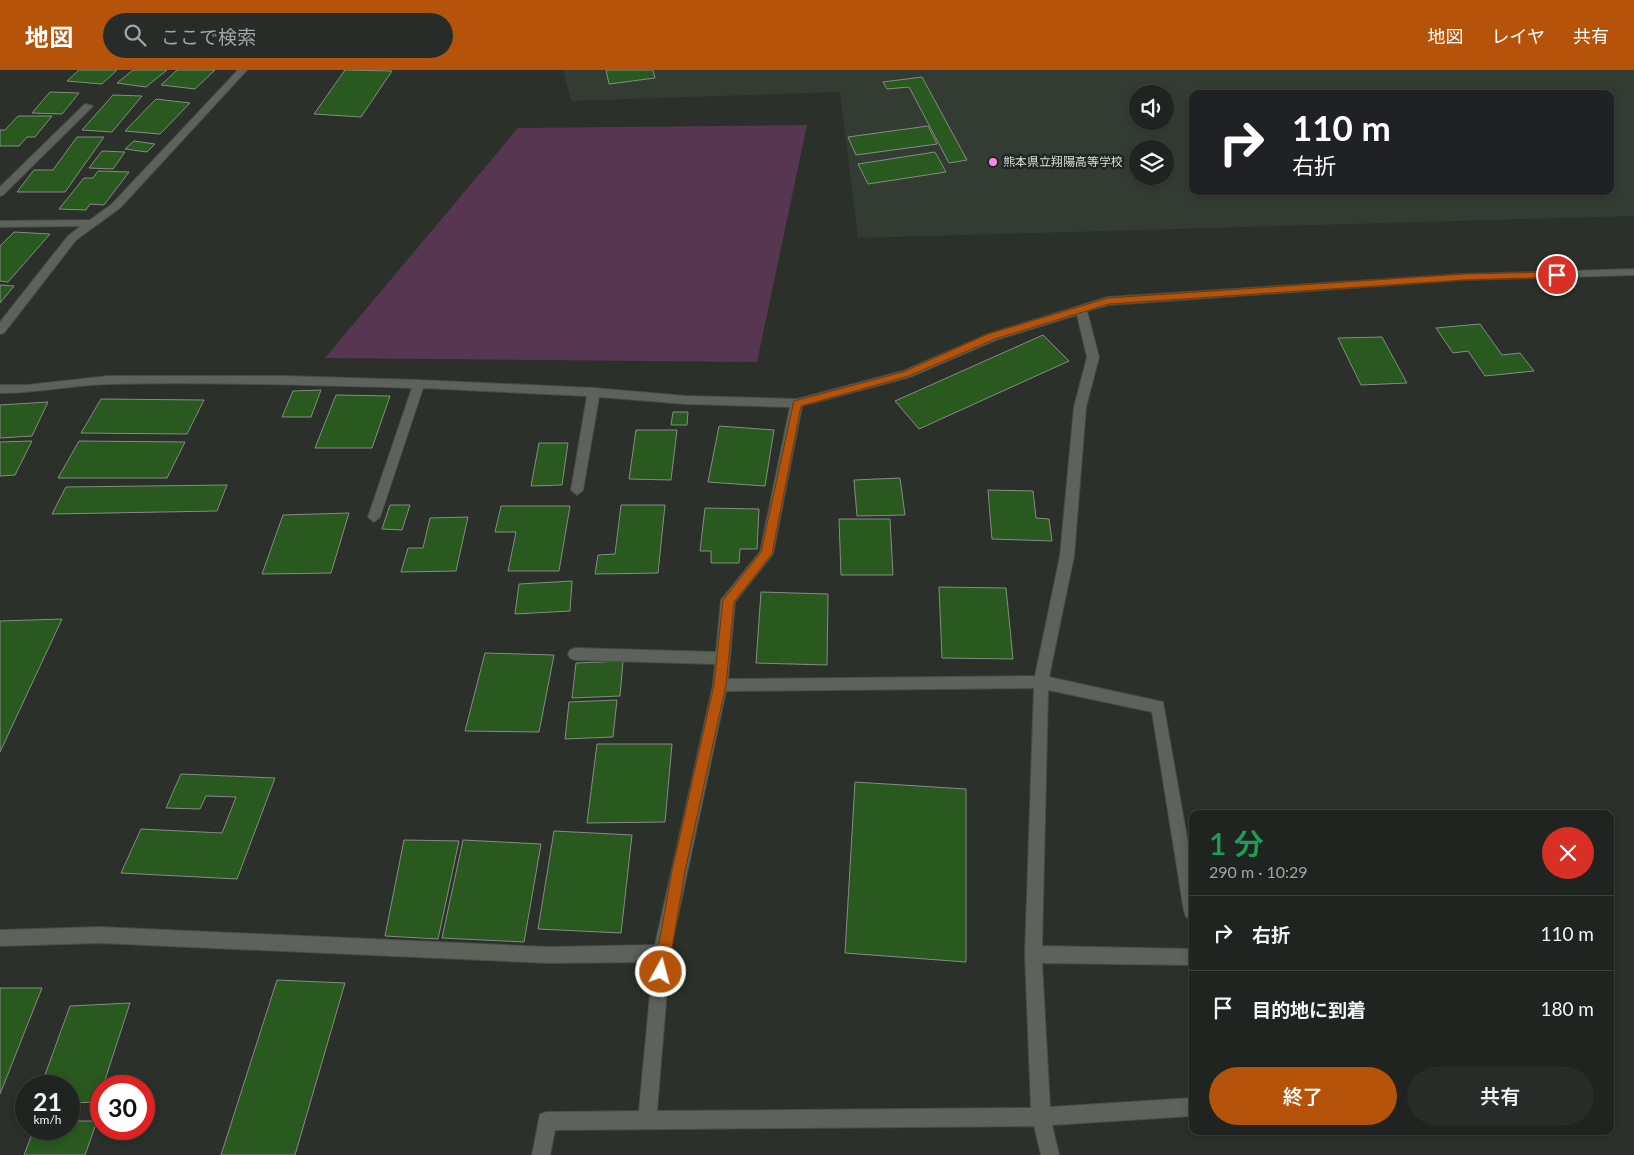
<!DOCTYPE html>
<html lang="ja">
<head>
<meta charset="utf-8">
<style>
  :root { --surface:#202420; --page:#282c29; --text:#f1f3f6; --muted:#a2a4a5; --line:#3d413e; --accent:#b45309 }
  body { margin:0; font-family:Lato,"Noto Sans JP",sans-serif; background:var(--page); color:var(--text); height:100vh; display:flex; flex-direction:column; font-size:19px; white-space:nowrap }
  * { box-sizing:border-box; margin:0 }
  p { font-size:16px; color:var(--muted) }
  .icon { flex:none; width:28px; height:28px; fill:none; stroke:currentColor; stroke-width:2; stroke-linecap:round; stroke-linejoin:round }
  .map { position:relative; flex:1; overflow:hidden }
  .side { position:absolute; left:1189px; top:740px; width:425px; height:325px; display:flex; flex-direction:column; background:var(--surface); border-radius:10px; box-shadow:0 2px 8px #0003,0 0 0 1px var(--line) }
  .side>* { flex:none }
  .guide { position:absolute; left:1189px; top:20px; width:425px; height:105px; border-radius:10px; box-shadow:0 2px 8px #0003,0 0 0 1px var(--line); background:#202124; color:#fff; overflow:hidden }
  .controls { position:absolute; left:1129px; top:15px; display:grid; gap:10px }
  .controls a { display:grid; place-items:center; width:45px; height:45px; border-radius:50%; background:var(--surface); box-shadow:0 2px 8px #0003,0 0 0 1px var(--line); font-size:25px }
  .speed { position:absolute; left:15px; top:1005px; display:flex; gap:10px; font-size:25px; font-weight:700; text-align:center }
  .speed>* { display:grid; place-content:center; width:65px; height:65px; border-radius:50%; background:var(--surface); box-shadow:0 2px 8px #0003,0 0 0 1px var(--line); line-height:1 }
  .speed small { font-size:12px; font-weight:400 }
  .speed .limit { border:8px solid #d22; background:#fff; color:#111 }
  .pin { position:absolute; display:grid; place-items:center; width:42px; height:42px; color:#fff; margin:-21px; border:2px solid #fff; border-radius:50%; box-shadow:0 1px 5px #0007 }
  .me { position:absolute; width:55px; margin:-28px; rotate:7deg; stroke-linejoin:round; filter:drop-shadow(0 0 4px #0008) }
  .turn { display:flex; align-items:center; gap:18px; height:105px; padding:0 20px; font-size:22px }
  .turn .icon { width:65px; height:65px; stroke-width:2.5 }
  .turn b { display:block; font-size:35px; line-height:42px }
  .round { display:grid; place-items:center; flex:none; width:52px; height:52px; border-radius:26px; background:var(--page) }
  .overview { display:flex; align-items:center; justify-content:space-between; height:85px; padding:0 20px }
  h1 { font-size:30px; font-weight:600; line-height:38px; color:#1e9e55 }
  .button { display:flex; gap:10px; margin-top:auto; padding:10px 20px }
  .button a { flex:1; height:58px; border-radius:30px; background:var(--accent); color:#fff; font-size:20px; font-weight:600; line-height:58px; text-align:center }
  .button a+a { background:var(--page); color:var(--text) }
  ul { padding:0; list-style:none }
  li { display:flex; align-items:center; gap:15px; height:75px; padding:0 20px; border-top:1px solid var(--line) }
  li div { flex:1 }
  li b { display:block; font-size:19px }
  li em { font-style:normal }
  header { display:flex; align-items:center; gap:30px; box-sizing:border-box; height:70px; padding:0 25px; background:var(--accent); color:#fff }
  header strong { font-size:24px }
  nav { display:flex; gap:28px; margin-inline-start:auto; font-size:18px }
  .search { width:350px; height:45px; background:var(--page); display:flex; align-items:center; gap:12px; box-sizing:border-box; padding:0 18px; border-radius:28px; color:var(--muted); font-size:19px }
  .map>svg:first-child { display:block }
</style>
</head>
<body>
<header>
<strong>地図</strong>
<div class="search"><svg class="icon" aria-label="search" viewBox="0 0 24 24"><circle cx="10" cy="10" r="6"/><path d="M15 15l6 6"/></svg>ここで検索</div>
<nav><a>地図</a><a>レイヤ</a><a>共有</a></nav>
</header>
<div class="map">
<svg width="1634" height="1085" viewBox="0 0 1634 1085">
  <rect width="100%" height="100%" fill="#2b302a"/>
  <path fill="#333c32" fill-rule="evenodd" d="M563 0H1634V146L858 168 840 22 571 31ZM1138 24H1165V51H1138ZM1192 24H1610V121H1192ZM1138 79H1165V106H1138Z"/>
  <path fill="#563651" d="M807 55 757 292 325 288 518 58Z"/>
  <path fill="#29591e" stroke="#868b85" d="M79 0H117L102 14 67 11Z
    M133 0H167L146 17 117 13Z
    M177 0H215L195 19 161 15Z
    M345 0 392 1 361 47 314 44Z
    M606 0H653L655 8 609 14Z
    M922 7 967 90 949 93 909 17 887 19 883 12Z
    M50 22 79 23 62 44 32 43Z
    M113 25 142 26 112 62 82 60Z
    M156 29 190 33 160 64 125 61Z
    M18 46H52L35 67H27L19 76H0V60H5Z
    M928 56 937 74 856 85 848 67Z
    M77 67H104L65 122H17L34 100H53Z
    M134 71 155 74 147 82 125 79Z
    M102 81 125 82 113 99 89 98Z
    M935 82 946 102 868 114 858 94Z
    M98 101 129 102 104 135 90 134 86 140 59 139 84 108H93Z
    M14 162 50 164 8 212 0 211V176Z
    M0 215 14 216 0 233Z
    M1480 254 1502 285 1520 283 1534 301 1485 306 1468 281 1453 283 1436 258Z
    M1043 265 1069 291 919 359 895 331Z
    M1382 267 1407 313 1361 315 1338 268Z
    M321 320 311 347H282L293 321Z
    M336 325 390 326 372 378H315Z
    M101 329 204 330 187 364 81 363Z
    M48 332 32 366 0 368V335Z
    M673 342H688L687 355H671Z
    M719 356 774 360 765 416 708 412Z
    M636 360H677L671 410 629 409Z
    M32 371 15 405 0 406V372Z
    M79 371 185 372 167 408H58Z
    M539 373H568L562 415 531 416Z
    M900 408 905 445 857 446 854 410Z
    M227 415 217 441 52 444 66 417Z
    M988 420 1033 421 1036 448 1049 449 1052 471 992 469Z
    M390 435H410L402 460 382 459Z
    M621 435H665L658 503 595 504 598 485 615 484Z
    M501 436H570L559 501H508L516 462H495Z
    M705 438 759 439 757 479H740L739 493H711V481H700Z
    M349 443 331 503 262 504 283 445Z
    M468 447 456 501 401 502 408 478H423L430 448Z
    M839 449H890L893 505H841Z
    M572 511 570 541 515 544 519 514Z
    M939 517 1006 518 1013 589 942 588Z
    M761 522 828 524 827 595 756 593Z
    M62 549 0 682V551Z
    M485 583 554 585 539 662 465 661Z
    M623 591 620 626 572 628 576 593Z
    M617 630 613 667 565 669 569 632Z
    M597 674H672L665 752 587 753Z
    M181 704 275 708 237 809 121 803 141 759 222 763 236 727 206 726 200 739 166 738Z
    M855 712 966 719V892L845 883Z
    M554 761 632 765 621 863 538 859Z
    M404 770 459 771 438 869 385 866Z
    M463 770 541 774 524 872 442 868Z
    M277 910 345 913 295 1085H221Z
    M0 918H42L0 1024Z
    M130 933 103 1016H101L98 1032 69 1033V1016H41L70 936Z
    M69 1051H97L85 1085H24L34 1059H69Z"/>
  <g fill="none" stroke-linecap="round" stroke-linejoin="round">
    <g stroke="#474b46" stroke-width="2">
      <path id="minor" d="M238 0H247L120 138 76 170 4 263 0 264V252L68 166 81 156 0 157V151L90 150 112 134Z
        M85 34 93 36 3 125 0 126V117Z
        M1634 199V205L1464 210 1109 235 1087 241 1099 287 1086 337 1074 486 1049 607 1163 632 1192 796V849L1186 847 1184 841 1152 642 1048 620 1042 876 1192 879V895L1042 893 1050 1037 1192 1028V1046L1052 1055 1059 1085H1041L1034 1056 555 1060 550 1085H532L540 1044 547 1042 639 1041 653 892 549 893 100 873 0 876V860L100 857 549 877 655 875 713 615 715 594 575 590 570 588 568 584 570 580 575 578 716 582 721 530 760 482 790 337 686 334 599 327 583 420 577 425 571 420 587 326 423 318 380 447 374 452 368 447 412 318C311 315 211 312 110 314 73 315 37 323 0 323V315H27L108 306H285L419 310 594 318 686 326 797 329 903 301 988 264 1108 227 1464 204ZM1077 245 1087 287 1074 337 1060 486 1035 606 728 609 735 532 773 484 802 336 910 307 996 270ZM1034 618 1025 884 1031 1038 657 1041 670 883 726 621Z"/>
    </g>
    <use href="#minor" fill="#5d625b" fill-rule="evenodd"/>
  </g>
  <path fill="#b45309" stroke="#753606" d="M1557 202 1560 203V207L1464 210 1109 234 995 269 909 306 801 336 772 484 734 532 726 615 685 801 668 902 666 906 661 909 656 906 654 902 672 801 714 615 723 530 761 482 794 331 903 302 988 264 1108 228 1464 204Z"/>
  <circle fill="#f987e9" stroke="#222621" stroke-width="2" cx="993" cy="92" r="5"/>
  <g text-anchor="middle" stroke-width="5" stroke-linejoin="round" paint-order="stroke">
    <g font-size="12" fill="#d9dcd9" stroke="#222621" text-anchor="start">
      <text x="1003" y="96">熊本県立翔陽高等学校</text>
    </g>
  </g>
</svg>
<div class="controls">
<a><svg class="icon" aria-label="sound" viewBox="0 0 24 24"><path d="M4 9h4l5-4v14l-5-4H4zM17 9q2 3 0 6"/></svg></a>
<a><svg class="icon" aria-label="layers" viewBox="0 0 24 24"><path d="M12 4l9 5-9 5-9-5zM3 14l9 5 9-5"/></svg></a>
</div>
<div class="speed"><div>21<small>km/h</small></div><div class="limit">30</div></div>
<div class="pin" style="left:1557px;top:205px;background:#d93025"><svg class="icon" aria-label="arrive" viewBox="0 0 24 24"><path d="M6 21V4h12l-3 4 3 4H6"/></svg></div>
<svg class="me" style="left:661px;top:902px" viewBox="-20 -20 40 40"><circle r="17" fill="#b45309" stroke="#fff" stroke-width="3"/><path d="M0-11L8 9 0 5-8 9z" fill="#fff"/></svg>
<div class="guide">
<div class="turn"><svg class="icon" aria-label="right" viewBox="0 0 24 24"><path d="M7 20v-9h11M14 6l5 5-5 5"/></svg><div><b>110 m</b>右折</div></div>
</div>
<section class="side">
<div class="overview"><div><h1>1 分</h1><p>290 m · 10:29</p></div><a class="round" style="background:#d93025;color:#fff"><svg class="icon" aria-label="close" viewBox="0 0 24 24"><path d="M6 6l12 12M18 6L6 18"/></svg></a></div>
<ul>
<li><svg class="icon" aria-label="right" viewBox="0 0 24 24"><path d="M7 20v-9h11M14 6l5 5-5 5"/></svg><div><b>右折</b></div><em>110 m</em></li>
<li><svg class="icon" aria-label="arrive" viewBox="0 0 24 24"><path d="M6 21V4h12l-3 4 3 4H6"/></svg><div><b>目的地に到着</b></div><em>180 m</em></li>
</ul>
<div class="button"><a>終了</a><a>共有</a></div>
</section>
</div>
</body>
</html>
